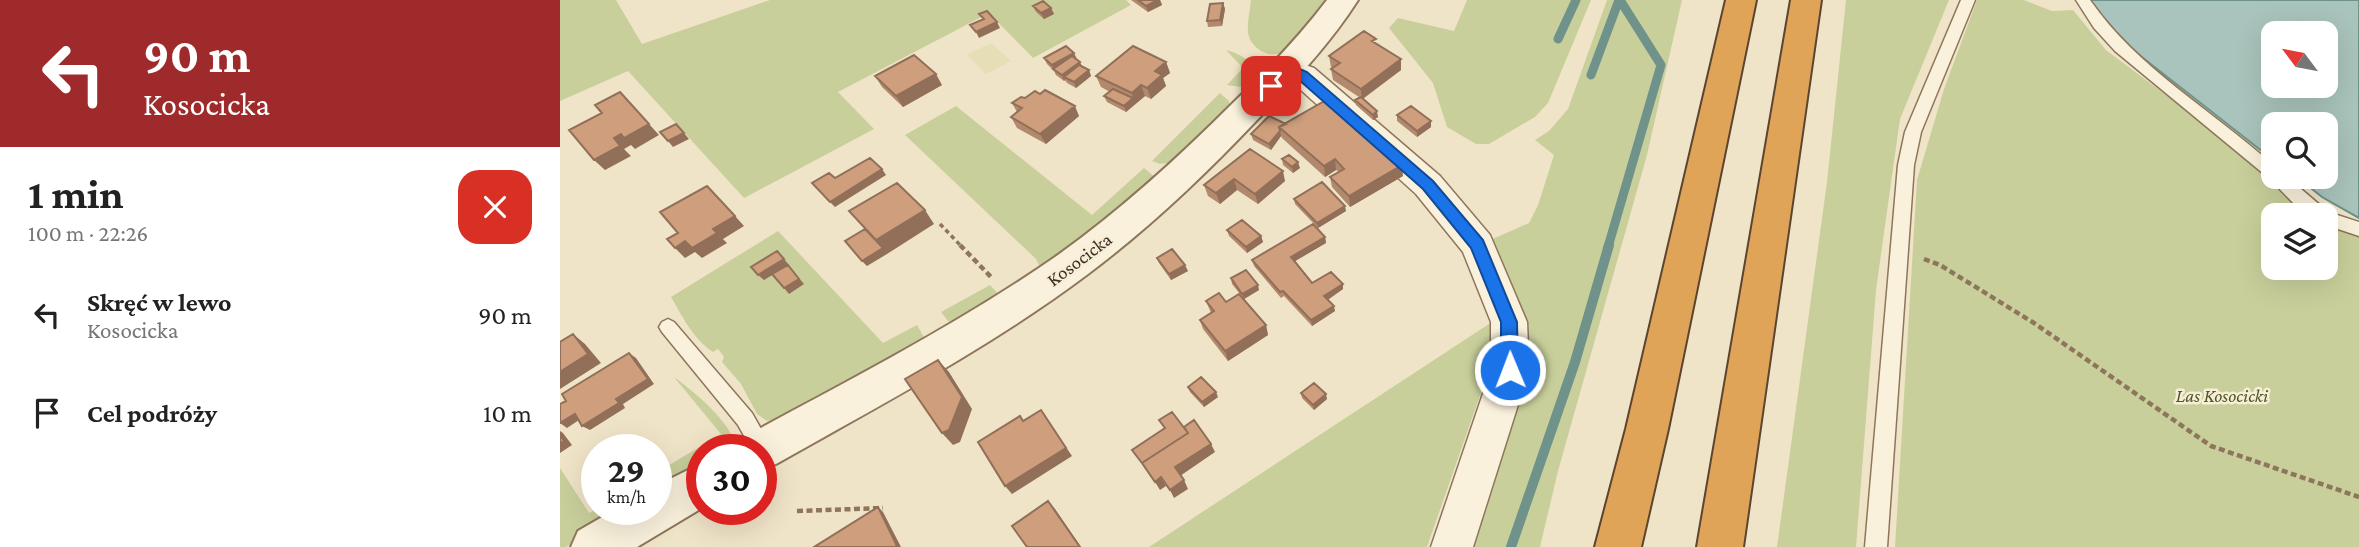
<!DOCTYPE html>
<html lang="pl">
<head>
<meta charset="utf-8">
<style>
  :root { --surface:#fff; --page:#f6f6f6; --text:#222; --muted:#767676 }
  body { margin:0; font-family:"Crimson Pro",serif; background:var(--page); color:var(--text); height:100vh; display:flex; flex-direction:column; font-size:26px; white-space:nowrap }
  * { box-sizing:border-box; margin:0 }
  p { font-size:23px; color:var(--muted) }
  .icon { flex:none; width:38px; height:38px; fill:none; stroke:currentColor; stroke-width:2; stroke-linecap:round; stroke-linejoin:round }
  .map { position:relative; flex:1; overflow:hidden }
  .sheet { display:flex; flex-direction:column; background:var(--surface); width:560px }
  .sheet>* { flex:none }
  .hud { background:#9e2a2b; color:#fff; overflow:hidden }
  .needle { width:46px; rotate:302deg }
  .controls { position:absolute; left:1701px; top:21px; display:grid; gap:14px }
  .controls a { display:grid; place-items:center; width:77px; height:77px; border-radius:14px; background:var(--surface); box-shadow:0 7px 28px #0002; font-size:35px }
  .speed { position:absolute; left:21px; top:434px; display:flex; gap:14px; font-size:35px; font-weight:700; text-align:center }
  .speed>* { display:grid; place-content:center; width:91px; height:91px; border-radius:50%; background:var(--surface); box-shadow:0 7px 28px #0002; line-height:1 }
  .speed small { font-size:18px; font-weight:400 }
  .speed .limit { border:10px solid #d22; background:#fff; color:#111 }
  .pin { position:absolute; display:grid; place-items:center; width:60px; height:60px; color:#fff; margin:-30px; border-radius:14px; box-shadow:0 4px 10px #0006 }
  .me { position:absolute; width:77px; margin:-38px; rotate:359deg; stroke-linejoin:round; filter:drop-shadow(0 0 5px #0008) }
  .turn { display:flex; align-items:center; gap:24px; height:147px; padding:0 28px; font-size:32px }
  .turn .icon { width:91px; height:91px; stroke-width:2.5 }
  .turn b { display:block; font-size:49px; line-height:60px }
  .round { display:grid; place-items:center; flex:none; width:74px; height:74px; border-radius:21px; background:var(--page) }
  .head { display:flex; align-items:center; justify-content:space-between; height:119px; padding:0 28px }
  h1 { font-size:42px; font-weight:700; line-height:52px }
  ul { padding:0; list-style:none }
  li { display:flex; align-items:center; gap:21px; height:98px; padding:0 28px }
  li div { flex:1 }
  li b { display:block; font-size:26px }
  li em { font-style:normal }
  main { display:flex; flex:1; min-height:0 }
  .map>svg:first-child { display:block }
</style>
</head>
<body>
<main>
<section class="sheet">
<div class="hud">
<div class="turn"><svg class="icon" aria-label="left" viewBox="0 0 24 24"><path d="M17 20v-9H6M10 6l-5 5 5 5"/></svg><div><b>90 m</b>Kosocicka</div></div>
</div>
<div class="head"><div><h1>1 min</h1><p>100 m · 22:26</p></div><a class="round" style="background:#d93025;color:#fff"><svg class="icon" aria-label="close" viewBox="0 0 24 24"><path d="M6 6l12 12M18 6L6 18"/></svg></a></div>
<ul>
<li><svg class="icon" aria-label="left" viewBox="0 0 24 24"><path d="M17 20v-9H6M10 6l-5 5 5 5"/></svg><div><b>Skręć w lewo</b><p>Kosocicka</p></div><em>90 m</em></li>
<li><svg class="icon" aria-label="arrive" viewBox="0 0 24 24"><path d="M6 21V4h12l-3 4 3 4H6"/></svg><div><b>Cel podróży</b></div><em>10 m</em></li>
</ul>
</section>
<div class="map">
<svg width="1799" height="547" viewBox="0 0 1799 547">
  <rect width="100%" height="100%" fill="#f0e4c8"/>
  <path fill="#e6deb5" d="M431 43 451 61 426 74 407 55Z"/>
  <path fill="#c9cf9b" d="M0 0H56L82 44 210 0H566L571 5 473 58 429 13 278 92 314 129 184 198 68 71 0 101Z
    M691 0H767C755 17 742 37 725 50 711 61 691 49 688 33 687 23 690 10 691 0Z
    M907 0H1031L988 103 975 117 929 144H916L887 127 873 83 829 28 838 18 894 31Z
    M1047 0H1122L1087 155 998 471 980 547H911C933 485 980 366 960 303 953 282 938 261 928 241L969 223 978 205 994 155 975 140 989 131 1008 109Z
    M1286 0H1389L1340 119 1316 290 1296 547H1217L1267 182Z
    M1417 0H1464L1492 11 1513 10 1546 50 1690 158 1750 215H1713V268H1766V224L1799 234V547H1335L1357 180 1384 89Z
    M666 50C684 55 693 62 698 79L689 88 667 85 683 68Z
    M660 93 669 101 670 106 613 162 600 164 592 161Z
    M396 106 532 215 584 168 596 178 487 266 479 265 476 259 345 135Z
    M218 231 323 343 357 325 366 341 215 420 207 421 197 414 181 384 162 362 164 357 158 349 153 352C134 340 122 316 111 297Z
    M430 285 440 296 395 324 388 321 381 312Z
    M935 320 931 364 867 547H589Z
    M114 377C132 390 166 418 173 439L168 450H142V470L103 487 99 479H96V473L161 434Z
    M0 468 29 513 37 509H49L52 517 47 524 6 547H0Z"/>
  <path fill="#a9c4bc" stroke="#6f938a" stroke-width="2" fill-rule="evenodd" d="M1529 0H1799V218L1762 197 1737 177H1766V124H1713L1712 159 1569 47 1538 14ZM1713 33H1766V86H1713Z"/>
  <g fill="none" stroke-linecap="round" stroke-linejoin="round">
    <path stroke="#6f938a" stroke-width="9" d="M998 39 1016 0
      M1031 75 1059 0
      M1048 247 1101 65 1060 0"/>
    <path stroke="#6f938a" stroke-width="10" d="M951 547 1015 362 1049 245"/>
    <g stroke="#8d765c" stroke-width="3">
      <path id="service" d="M1401 0H1415L1361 132 1354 165 1327 547H1305L1338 165 1345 132Z
        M1516 0H1530C1578 69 1652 110 1713 165V177H1727L1768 212 1799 222V236L1766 225V215H1749L1737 207 1710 179 1555 51 1534 28Z
        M108 319 114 322 192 413 213 450 210 456 203 459 201 450H192L178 425 102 332 99 327 102 322Z"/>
    </g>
    <g stroke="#8d765c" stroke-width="3">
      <path id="minor" d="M728 59 754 68 880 176 930 235 967 322 969 370 913 547H871L931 370V322L903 252 856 194 732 82 717 76 713 69 717 62Z"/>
    </g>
    <g stroke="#8d765c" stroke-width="4">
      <path id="tertiary" d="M767 0H798C770 44 733 83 696 121 644 176 589 228 528 274 431 347 322 404 216 464L201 470V450H179L186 436C291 379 399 324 498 255 561 210 619 157 674 102 707 70 739 37 767 0Z
        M142 463V508L77 547H11L18 531 56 509H96V486Z"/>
    </g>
    <g stroke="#5b4430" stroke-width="4">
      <path id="motorway" d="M1166 0H1196L1108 429 1081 547H1035L1066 429Z
        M1231 0H1261L1183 547H1137Z"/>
    </g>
    <path stroke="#8d765c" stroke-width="3.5" stroke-dasharray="4.5 3.5" stroke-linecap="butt" d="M380 224 402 247"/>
    <path stroke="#8d765c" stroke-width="4.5" stroke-dasharray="6 3.5" stroke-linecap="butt" d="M400 245 433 279
      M1364 259 1380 265 1474 323 1651 446 1799 497
      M237 511 323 508"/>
    <use href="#service" fill="#faf1dc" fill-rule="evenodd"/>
    <use href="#minor" fill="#faf1dc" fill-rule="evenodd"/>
    <use href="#tertiary" fill="#faf1dc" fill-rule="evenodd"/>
    <use href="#motorway" fill="#e0a458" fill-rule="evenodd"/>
  </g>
  <path fill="#b2896c" d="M571 0H600L602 5 588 12Z
    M663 3 665 9 662 26 648 27 647 21Z
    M473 6 491 8 494 14 484 19 476 12Z
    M817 44 841 59V70L803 99 818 117 813 120 796 105 795 100 799 97 773 80 771 69 773 68 771 67 769 56Z
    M484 58 517 59H516L522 67 529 70 531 76 516 88 507 83 505 80 504 81 496 75 494 71 487 64Z
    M606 62 610 73 603 78 606 86 591 99 585 96 566 112 547 102 544 96 550 92 541 87 536 76Z
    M315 76 382 85 343 107 322 87Z
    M452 103 519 116 486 144 457 128 451 117 457 112Z
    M837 115 871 127 857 137 837 121Z
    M709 116 843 176 790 207 772 187 770 177 779 172 776 170 765 177 722 138 721 136 711 150 693 140 691 134Z
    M690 149 725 181 698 204 677 190 660 204 648 196 644 185Z
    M722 159 740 168 733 173 723 165Z
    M734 199 786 211 758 228 735 204Z
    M667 230 701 236 703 242 687 253 669 236Z
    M765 237 766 243 734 261 752 283 783 289 768 300 775 311 752 326 724 296 721 298 694 266 692 260Z
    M597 258 628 271 611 280 599 263Z
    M671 278 699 290 684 299 672 284Z
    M646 301 666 302 706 325 708 335 668 361 643 329 640 320 651 313Z
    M628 387 658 397 644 407 630 392Z
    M741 393 767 399 754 410 742 398Z"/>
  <path fill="#916f58" d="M596 0H600L602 5 588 12 586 6Z
    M663 3 665 9 662 26 660 20Z
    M491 8 494 14 484 19 481 13Z
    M437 22 440 28 419 38 416 32Z
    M514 53 517 59 496 70 493 69 492 65Z
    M841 59V70L802 99 801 89Z
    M520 62 523 68 504 77 505 80 504 81 502 75Z
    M606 62 610 73 603 78 606 86 591 99 587 88 595 71Z
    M529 70 531 76 516 88 514 82Z
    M376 74 382 85 343 107 336 96Z
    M581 85 585 96 566 112 564 106 573 98 572 93Z
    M60 92 99 135 75 149 71 145 64 149 71 156 45 170 34 160 54 138Z
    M515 106 519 116 486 144 480 134Z
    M817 111 818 117 813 120V115Z
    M871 121V127L857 137V131Z
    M720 131 721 136 711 150 709 144Z
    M124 133 129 139 113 147 108 141Z
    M775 159 776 170 765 177 764 166Z
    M738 162 740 168 733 173 732 167Z
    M842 165 843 176 790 207 789 196Z
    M322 169 326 175 275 207 270 202Z
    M723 171 725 181 698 204 695 194Z
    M674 179 677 190 660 204 656 193Z
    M785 206 786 211 758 228 757 223Z
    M365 210 374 224 327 254 316 240Z
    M175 216 184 226 163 239 153 229Z
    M157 233 167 243 142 258 135 252 125 258 115 248 125 241Z
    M701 236 703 242 687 253 686 247Z
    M765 237 766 243 732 263 731 257Z
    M323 248 327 254 307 266 302 261Z
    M224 259 229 265 204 280 198 275Z
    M625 265 628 271 611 280 609 274Z
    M233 271 244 284 229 294 224 288Z
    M783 284V289L765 301 764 296Z
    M698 285 699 290 684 299 682 294Z
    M774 306 775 311 752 326 751 320Z
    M706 325 708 335 668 361 665 351Z
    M13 334 25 344 41 363 0 389V372Z
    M69 353 76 358 94 384 63 404 65 408 30 430 22 426 56 399Z
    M378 360 389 372 412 409 400 442 393 445 382 433Z
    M656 392 658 397 644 407 642 402Z
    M766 394 767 399 754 410 753 405Z
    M481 410 512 456 452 494 445 486Z
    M15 414 22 418 7 428 0 423Z
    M0 431 3 433 12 445 0 453Z
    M651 444 655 452 620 476 615 467Z
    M601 477 606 486 600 490 595 482Z
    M624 480 628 489 614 498 610 490Z
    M488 501 495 509 521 547H520Z
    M318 507 323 512 341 547H335Z"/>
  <path fill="#cf9f7d" stroke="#916f58" stroke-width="2" d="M578 0H598L586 6Z
    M483 1 491 8 481 13 473 6Z
    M663 3 660 20 647 21 650 4Z
    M427 11 437 22 416 32 410 25 424 19 419 14Z
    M804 31 816 39 812 41 841 59 801 89 771 69 780 63 769 56Z
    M506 46 514 53 492 65 484 58Z
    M573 46 606 62 595 71 602 75 587 88 581 85 572 93 536 76Z
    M354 55 376 74 336 96 315 76Z
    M512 56 520 62 502 75 493 69Z
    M519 65 529 70 514 82 504 77Z
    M553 89 573 98 564 106 544 96Z
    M485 90 515 106 480 134 451 117 462 108 452 103 461 97 465 98 475 91 480 94Z
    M60 92 89 124 64 138 61 134 54 138 60 146 34 160 9 130 42 113 35 105Z
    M801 97 817 111 813 115 795 100Z
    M768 99 842 165 789 196 770 177 784 169 775 159 764 166 719 127Z
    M851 106 871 121 857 131 837 115Z
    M709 116 726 124 719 127 720 131 709 144 691 134Z
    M116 124 124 133 108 141 100 132Z
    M690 149 723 171 695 194 674 179 656 193 644 185Z
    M729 155 738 162 732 167 722 159Z
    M310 158 322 169 270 202 252 183 269 173 275 178Z
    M762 182 785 206 757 223 734 199Z
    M337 183 365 210 316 240 289 211Z
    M147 186 175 216 153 229 157 233 132 248 125 241 115 248 107 239 118 233 100 212Z
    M682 220 701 236 686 247 667 230Z
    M753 224 765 237 731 257 752 283 771 272 783 284 764 296 774 306 751 320 723 291 720 292 692 260Z
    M305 229 323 248 302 261 285 241Z
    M612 249 625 265 609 274 597 258Z
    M217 251 224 259 198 275 191 267Z
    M228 265 239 279 224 288 212 274Z
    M686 270 698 285 682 294 671 278Z
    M659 293 666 302 679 294 706 325 665 351 640 320 654 311 646 301Z
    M13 334 28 354 0 372V342Z
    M69 353 88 379 56 399 59 403 22 426 15 414 0 423V404L6 401 2 394Z
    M378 360 402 397 389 430 382 433 345 379Z
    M641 377 656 392 642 402 628 387Z
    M754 383 766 394 753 405 741 393Z
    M481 410 506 448 445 486 418 442 460 416 463 421Z
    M612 412 628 433 582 463 585 467 572 450 605 428 599 420Z
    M634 420 651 444 615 467 624 480 610 490 601 477 595 482 582 463 628 433 624 427Z
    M0 435 4 441 0 443Z
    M488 501 520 547H467L452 526Z
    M318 507 337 546 335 547H254Z"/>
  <path fill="#1a73e8" stroke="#114b97" stroke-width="2" d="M728 64 747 72 873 181 923 240 957 322 958 370 956 375 950 377 944 375 941 370V322L911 248 863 189 738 79 730 75 716 89H707V82Z"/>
  <g text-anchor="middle" stroke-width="5" stroke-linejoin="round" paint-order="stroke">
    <g font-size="19" fill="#3d2e20" stroke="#f7eed8">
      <text transform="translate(519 259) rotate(-37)" y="7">Kosocicka</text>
    </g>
    <g font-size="19" font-style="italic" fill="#4d5a26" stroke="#f7eed8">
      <text x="1662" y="402">Las Kosocicki</text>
    </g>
  </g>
</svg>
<div class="controls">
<a><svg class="needle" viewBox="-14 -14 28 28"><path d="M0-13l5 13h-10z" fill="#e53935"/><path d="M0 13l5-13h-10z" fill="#767676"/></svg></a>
<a><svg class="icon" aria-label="search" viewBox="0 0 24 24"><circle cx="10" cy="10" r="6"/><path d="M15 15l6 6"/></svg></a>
<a><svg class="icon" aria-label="layers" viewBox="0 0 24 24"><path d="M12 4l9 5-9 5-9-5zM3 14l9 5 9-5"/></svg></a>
</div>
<div class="speed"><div>29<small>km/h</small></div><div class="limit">30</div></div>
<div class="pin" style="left:711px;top:86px;background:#d93025"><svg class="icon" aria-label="arrive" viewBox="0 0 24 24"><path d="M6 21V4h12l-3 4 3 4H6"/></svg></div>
<svg class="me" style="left:950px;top:370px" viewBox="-20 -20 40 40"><circle r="17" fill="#1a73e8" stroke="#fff" stroke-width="3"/><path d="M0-11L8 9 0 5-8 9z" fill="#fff"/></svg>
</div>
</main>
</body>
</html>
